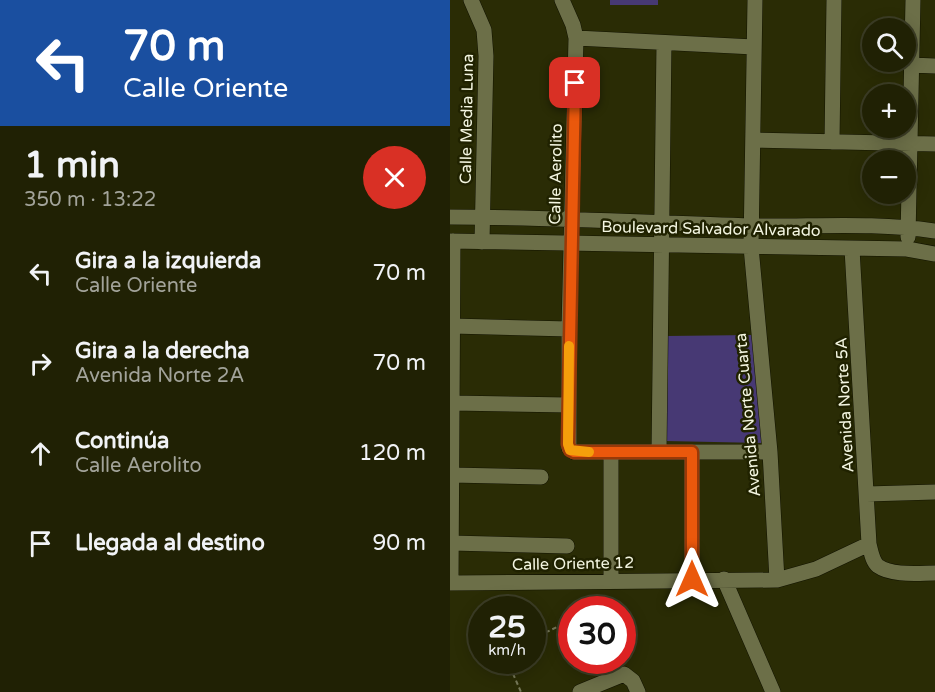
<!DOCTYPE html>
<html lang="es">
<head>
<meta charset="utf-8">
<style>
  :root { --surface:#202104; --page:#2d2e13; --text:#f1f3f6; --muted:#a2a39a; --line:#3d3e26 }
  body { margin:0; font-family:"Varela Round",sans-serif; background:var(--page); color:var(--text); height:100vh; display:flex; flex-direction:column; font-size:22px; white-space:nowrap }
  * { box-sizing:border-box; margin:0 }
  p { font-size:20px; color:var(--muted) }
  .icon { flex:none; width:33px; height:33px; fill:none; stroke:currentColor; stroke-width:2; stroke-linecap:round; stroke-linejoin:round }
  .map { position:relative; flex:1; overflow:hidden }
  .side { display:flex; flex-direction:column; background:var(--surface); width:450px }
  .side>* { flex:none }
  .guide { background:#1a4fa0; color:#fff; overflow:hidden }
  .fabs { position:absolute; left:412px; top:18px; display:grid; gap:12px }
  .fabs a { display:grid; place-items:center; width:54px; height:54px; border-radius:50%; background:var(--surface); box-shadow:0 3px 15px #0003,0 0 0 2px var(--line); font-size:30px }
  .speed { position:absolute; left:18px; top:596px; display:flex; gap:12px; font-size:30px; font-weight:700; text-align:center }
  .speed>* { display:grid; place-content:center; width:78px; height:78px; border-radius:50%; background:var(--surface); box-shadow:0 3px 15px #0003,0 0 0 2px var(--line); line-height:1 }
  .speed small { font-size:15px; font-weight:400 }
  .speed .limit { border:9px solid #d22; background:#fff; color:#111 }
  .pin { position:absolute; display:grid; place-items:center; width:51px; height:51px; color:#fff; margin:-26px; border-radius:12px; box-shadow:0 3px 9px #0006 }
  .me { position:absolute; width:66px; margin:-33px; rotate:0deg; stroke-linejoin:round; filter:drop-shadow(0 0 4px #0008) }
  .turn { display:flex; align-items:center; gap:21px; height:126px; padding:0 24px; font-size:27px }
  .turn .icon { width:78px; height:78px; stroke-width:2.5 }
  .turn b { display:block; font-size:42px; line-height:51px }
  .round { display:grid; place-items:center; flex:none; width:63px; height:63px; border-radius:32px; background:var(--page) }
  .summary { display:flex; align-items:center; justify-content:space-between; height:102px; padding:0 24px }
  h1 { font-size:36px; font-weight:700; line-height:45px }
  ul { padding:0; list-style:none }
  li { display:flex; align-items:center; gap:18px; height:90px; padding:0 24px }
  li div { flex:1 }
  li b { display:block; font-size:22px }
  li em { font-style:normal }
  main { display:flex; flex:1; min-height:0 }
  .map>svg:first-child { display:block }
</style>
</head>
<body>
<main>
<section class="side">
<div class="guide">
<div class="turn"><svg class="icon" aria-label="left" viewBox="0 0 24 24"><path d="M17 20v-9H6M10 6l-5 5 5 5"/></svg><div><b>70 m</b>Calle Oriente</div></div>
</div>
<div class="summary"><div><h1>1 min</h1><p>350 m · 13:22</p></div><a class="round" style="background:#d93025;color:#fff"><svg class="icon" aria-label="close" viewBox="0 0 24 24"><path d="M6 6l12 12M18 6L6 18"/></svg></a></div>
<ul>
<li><svg class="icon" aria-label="left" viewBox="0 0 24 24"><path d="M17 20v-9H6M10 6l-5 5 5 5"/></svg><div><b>Gira a la izquierda</b><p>Calle Oriente</p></div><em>70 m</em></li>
<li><svg class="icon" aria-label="right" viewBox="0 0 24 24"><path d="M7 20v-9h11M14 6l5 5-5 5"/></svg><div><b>Gira a la derecha</b><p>Avenida Norte 2A</p></div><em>70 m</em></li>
<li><svg class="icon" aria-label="ahead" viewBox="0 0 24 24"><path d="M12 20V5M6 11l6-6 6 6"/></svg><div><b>Continúa</b><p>Calle Aerolito</p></div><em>120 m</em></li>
<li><svg class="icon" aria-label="arrive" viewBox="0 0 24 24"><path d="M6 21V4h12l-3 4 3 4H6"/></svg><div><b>Llegada al destino</b></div><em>90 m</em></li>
</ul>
</section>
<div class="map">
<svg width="485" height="692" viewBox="0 0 485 692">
  <rect width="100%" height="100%" fill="#2a2c05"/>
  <path fill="#473974" d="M160 0H208V5H160Z
    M302 335 312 443 215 441 216 336Z"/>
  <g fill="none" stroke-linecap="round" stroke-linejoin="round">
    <g stroke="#121300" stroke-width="16">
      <path id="minor" d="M21 0 34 30 36 56 32 242
        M112 0 123 25 126 38 119 329V448L124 452H320
        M305 0 301 247 320 452 327 580
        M126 38 304 47
        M461 65 485 66
        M303 140 485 144
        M382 142 384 0
        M0 217C101 217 201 223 302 226 363 227 425 222 485 231
        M458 237 463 0
        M0 241 457 249 485 254
        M3 241 1 583 327 580 366 569 419 544
        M402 249 419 544C421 551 422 561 428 566 442 576 469 573 485 573
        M2 326 119 329
        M2 403 118 405
        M161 452V580
        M209 452 214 43
        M1 475 91 477
        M417 494 485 492
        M1 543 117 546
        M242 579V452
        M274 579 323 692
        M130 692 174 674 183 681 188 692"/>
    </g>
    <path stroke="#777959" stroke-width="2" stroke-dasharray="4.5 3" stroke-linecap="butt" d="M82 639 107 627
      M57 660 71 692"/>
    <use href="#minor" stroke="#6c6f48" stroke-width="15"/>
  </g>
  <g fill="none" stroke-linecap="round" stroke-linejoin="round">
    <g stroke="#983908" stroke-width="15">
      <path id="route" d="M125 83 118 444 120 450 124 452H242V579"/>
    </g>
    <use href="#route" stroke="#ea580c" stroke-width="10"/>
    <path stroke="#f59e0b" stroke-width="10" d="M119 346 118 444 120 450 139 452"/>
  </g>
  <g text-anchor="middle" stroke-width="5" stroke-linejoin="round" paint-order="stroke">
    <g font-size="16" fill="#f4f6e1" stroke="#202200">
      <text transform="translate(16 119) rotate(-89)" y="6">Calle Media Luna</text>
      <text transform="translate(105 174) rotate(-89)" y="6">Calle Aerolito</text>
      <text transform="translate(261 228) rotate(1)" y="6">Boulevard Salvador Alvarado</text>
      <text transform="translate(394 405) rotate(-93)" y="6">Avenida Norte 5A</text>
      <text transform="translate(297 415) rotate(-95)" y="6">Avenida Norte Cuarta</text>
      <text transform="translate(123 563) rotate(-1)" y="6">Calle Oriente 12</text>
    </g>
  </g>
</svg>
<div class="fabs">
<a><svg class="icon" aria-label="search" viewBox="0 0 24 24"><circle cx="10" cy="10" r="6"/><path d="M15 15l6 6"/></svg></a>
<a>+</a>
<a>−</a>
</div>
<div class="speed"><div>25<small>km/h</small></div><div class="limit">30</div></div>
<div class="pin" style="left:125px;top:83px;background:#d93025"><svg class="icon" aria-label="arrive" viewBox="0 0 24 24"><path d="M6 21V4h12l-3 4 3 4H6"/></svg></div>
<svg class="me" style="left:242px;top:579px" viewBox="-20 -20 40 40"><path d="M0-17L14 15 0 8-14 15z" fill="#ea580c" stroke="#fff" stroke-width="4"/></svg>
</div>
</main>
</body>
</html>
